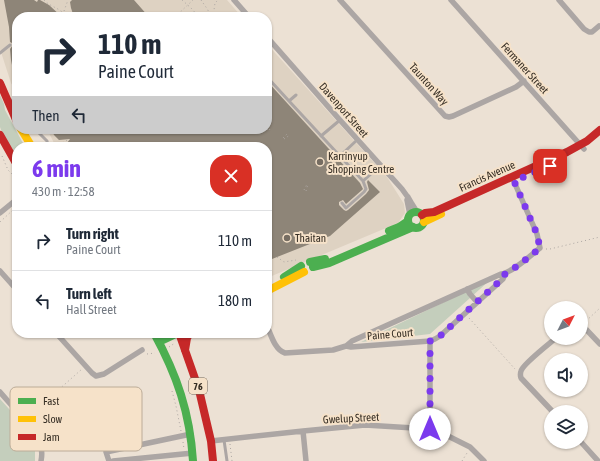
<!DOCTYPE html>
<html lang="en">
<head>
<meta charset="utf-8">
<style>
  :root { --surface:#fff; --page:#f2f2f3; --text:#1f2937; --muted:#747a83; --line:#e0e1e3; --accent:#7c3aed }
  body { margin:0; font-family:"Asap Condensed",sans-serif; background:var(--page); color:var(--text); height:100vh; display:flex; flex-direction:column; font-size:15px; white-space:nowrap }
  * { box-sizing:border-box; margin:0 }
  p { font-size:13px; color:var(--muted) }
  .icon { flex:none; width:22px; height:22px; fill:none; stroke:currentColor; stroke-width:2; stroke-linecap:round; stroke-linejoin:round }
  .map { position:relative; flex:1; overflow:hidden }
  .drawer { position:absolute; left:12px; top:142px; width:260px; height:196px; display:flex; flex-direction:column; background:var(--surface); border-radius:16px; box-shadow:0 1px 3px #0004 }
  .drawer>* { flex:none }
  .guide { position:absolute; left:12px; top:12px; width:260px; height:122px; border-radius:16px; box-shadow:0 1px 3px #0004; background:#fff; color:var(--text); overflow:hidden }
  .needle { width:26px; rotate:48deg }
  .fabs { position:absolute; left:544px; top:301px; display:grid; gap:8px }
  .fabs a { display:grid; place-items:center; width:44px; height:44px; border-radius:50%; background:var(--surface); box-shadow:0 1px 3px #0004; font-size:20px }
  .pin { position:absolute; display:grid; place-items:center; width:34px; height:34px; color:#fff; margin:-17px; border-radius:8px; box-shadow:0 2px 6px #0006 }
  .me { position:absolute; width:44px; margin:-22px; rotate:0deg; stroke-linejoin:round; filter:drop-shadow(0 0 3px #0008) }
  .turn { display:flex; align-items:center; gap:14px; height:84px; padding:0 20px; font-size:18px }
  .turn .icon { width:52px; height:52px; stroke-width:2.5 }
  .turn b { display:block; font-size:28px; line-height:34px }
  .then { display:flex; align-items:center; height:38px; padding:0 20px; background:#0003; gap:8px; font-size:15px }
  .round { display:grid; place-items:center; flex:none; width:42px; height:42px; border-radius:16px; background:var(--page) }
  .overview { display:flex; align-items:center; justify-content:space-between; height:68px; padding:0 20px }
  h1 { font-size:24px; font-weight:700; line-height:30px; color:var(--accent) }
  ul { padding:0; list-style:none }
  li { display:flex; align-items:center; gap:12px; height:60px; padding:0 20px; border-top:1px solid var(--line) }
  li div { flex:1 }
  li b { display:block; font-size:15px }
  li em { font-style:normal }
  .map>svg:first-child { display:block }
</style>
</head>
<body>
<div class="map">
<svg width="600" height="461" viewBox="0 0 600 461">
  <rect width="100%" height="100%" fill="#ece1d4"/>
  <path fill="#ded2c2" d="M0 0H227L242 17H17V93L11 83 0 49Z
    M267 44 387 177 404 204 405 213 398 223 267 278V147H56L49 133 45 129H267Z"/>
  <path fill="#c4cebc" d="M0 95 4 104 5 110 25 147H17V158L4 138 0 127Z
    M490 280 430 334 361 342Z
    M0 399 28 430 33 438 35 447V461H0Z"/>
  <path fill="#8e8578" d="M4 0H34L37 2 38 0H40L49 5 62 17H17V80H15L11 60 10 49 13 45 12 43 10 42 9 27Z
    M72 0H134L149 17H66L73 14 71 8 70 2Z
    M267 81 360 183 363 189 362 190 346 204 343 200 339 202V205L344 210 346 211 348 210 366 194 369 190 367 182 368 180 380 192 330 236 267 261V147H64L70 139 59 140 54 135 51 129H267Z"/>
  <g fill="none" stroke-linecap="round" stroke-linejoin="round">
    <path stroke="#ada7a3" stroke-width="1" stroke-dasharray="1 3" stroke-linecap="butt" d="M44 0C50 7 61 8 67 17
      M182 0 191 8 199 17
      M201 0 208 10 209 17
      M64 11 68 0
      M175 17 193 0
      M213 17 215 3 218 0
      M267 126 270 130
      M267 129 269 131
      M283 138 288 133
      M284 139 290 135
      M56 147 69 139
      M2 156 8 170 17 179
      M13 172 17 176
      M304 190 307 184
      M306 191 308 184
      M268 201 273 207
      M267 203 271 208
      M0 222 14 209
      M546 249H550L600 237
      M277 257 284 262 296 260
      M469 318 515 369
      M586 321 600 308
      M169 347 175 343
      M147 354 155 353
      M172 391 176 406 181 431
      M29 416 82 369
      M183 442 184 449
      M230 444 232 461
      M462 461 467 453"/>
    <path stroke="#aca6a4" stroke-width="3" d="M0 53 10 45
      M267 77 289 101 296 95
      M12 100 17 107
      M289 101 363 181 366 189 364 192 346 208 342 203
      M35 129 47 141 48 147
      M321 136 340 120
      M340 156 357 140
      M363 181 380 166
      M224 440 227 461"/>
    <path stroke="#aca6a4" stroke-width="5.5" d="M234 0 249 17
      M340 0 445 116 449 117 453 116 516 87 524 81
      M451 0 584 149
      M559 0 584 29 589 32H592L599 26
      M267 37 339 119 402 189 407 196 408 197 412 204 417 212
      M407 200 410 215
      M0 213 17 199
      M0 271 17 290
      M467 289 470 294 477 302
      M581 324 600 344
      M267 326C271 335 275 350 285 353L333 350 346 346 352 341 501 274C512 273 531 255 540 248L537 234 512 177
      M56 333 92 373 96 376 104 374 142 350
      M430 341V429
      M346 346 351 347 430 341 435 339 440 336 503 279 505 274
      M0 392C7 400 14 408 21 416 33 429 45 442 41 461
      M553 412 521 378C520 375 520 374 521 371 523 364 549 344 556 338
      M303 431 306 461
      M211 441 303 431 365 425 430 429 450 437 470 447 484 461
      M581 442 598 461
      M109 461 106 452 191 434
      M113 461 193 453"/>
    <path stroke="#4caf50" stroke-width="8" d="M408 220a8 8 0 1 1 16 0a8 8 0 1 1-16 0Z
      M389 231 399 227 408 221
      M310 262 325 259
      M313 267 329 263 413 227
      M284 277 301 266
      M154 333C177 375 190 413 193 461
      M159 342 178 333"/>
    <path stroke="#ffc107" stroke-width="8" d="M21 129 32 147
      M424 222 441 214
      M267 291 304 272"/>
    <path stroke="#c62828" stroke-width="8" d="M0 83 17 122
      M0 135 17 165
      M422 215 425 213 434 212 567 152 587 141 600 130
      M179 333 199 390 211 441 213 461
      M185 350 187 338 190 333"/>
  </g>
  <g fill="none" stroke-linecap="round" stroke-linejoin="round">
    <path stroke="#7c3aed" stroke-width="7" stroke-dasharray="0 12.6" d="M430 429V341L435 339 440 336 503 278 505 274 519 265 540 248 537 234 514 181 550 166"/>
  </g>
  <g fill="#766d62" stroke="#f6e2c9" stroke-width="1.5">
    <circle cx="320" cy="162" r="4"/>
    <circle cx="287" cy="238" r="4"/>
  </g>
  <g text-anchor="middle" stroke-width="4" stroke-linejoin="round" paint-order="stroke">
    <rect fill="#f6e2c9" stroke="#706456" stroke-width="1" x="189" y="378" width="18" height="16" rx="3"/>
    <g font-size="10" font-weight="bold" fill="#362e24">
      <text x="198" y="390">76</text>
    </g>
    <g font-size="11" fill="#362e24" stroke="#f6e2c9">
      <text transform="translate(525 68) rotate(48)" y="4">Fermaner Street</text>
      <text transform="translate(429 84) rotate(48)" y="4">Taunton Way</text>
      <text transform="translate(344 110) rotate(49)" y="4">Davenport Street</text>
      <text transform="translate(487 176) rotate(-24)" y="4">Francis Avenue</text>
      <text transform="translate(390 334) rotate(-5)" y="4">Paine Court</text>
      <text transform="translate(351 418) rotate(-3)" y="4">Gwelup Street</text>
    </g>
    <g font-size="11" fill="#362e24" stroke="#f6e2c9" text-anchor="start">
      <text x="328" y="160">Karrinyup<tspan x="328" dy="13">Shopping Centre</tspan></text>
      <text x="295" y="242">Thaitan</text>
    </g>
  </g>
  <rect x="10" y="387" width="132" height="64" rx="6" fill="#f6e2c9" stroke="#bcac98" stroke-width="1"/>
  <rect x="18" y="398" width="18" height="6" fill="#4caf50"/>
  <rect x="18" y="416" width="18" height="6" fill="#ffc107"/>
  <rect x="18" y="434" width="18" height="6" fill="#c62828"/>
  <g font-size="11" fill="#362e24">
    <text x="43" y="405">Fast</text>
    <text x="43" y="423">Slow</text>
    <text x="43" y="441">Jam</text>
  </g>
</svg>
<div class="fabs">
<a><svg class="needle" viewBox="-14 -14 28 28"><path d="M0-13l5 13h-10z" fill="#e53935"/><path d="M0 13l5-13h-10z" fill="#747a83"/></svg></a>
<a><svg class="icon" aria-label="sound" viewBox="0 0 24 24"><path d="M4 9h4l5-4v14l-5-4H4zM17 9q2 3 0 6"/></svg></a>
<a><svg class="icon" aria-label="layers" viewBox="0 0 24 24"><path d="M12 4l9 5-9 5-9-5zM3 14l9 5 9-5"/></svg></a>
</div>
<div class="pin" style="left:550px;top:166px;background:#d93025"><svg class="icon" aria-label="arrive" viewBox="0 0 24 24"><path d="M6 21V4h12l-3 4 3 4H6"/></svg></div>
<svg class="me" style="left:430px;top:429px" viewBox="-20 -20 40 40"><circle r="19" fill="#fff"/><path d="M0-13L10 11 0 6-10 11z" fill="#7c3aed"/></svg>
<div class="guide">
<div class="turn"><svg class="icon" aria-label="right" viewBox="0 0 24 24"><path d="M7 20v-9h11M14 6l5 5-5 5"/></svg><div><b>110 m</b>Paine Court</div></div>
<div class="then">Then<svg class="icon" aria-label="left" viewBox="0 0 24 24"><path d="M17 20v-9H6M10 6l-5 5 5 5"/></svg></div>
</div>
<section class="drawer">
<div class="overview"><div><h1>6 min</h1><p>430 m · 12:58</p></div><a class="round" style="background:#d93025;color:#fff"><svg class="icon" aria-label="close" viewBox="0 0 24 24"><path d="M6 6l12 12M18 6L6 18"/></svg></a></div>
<ul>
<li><svg class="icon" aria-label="right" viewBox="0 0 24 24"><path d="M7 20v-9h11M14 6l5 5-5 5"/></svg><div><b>Turn right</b><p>Paine Court</p></div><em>110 m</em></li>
<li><svg class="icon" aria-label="left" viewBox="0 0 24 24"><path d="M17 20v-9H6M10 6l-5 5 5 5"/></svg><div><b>Turn left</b><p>Hall Street</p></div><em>180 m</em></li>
</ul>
</section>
</div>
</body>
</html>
